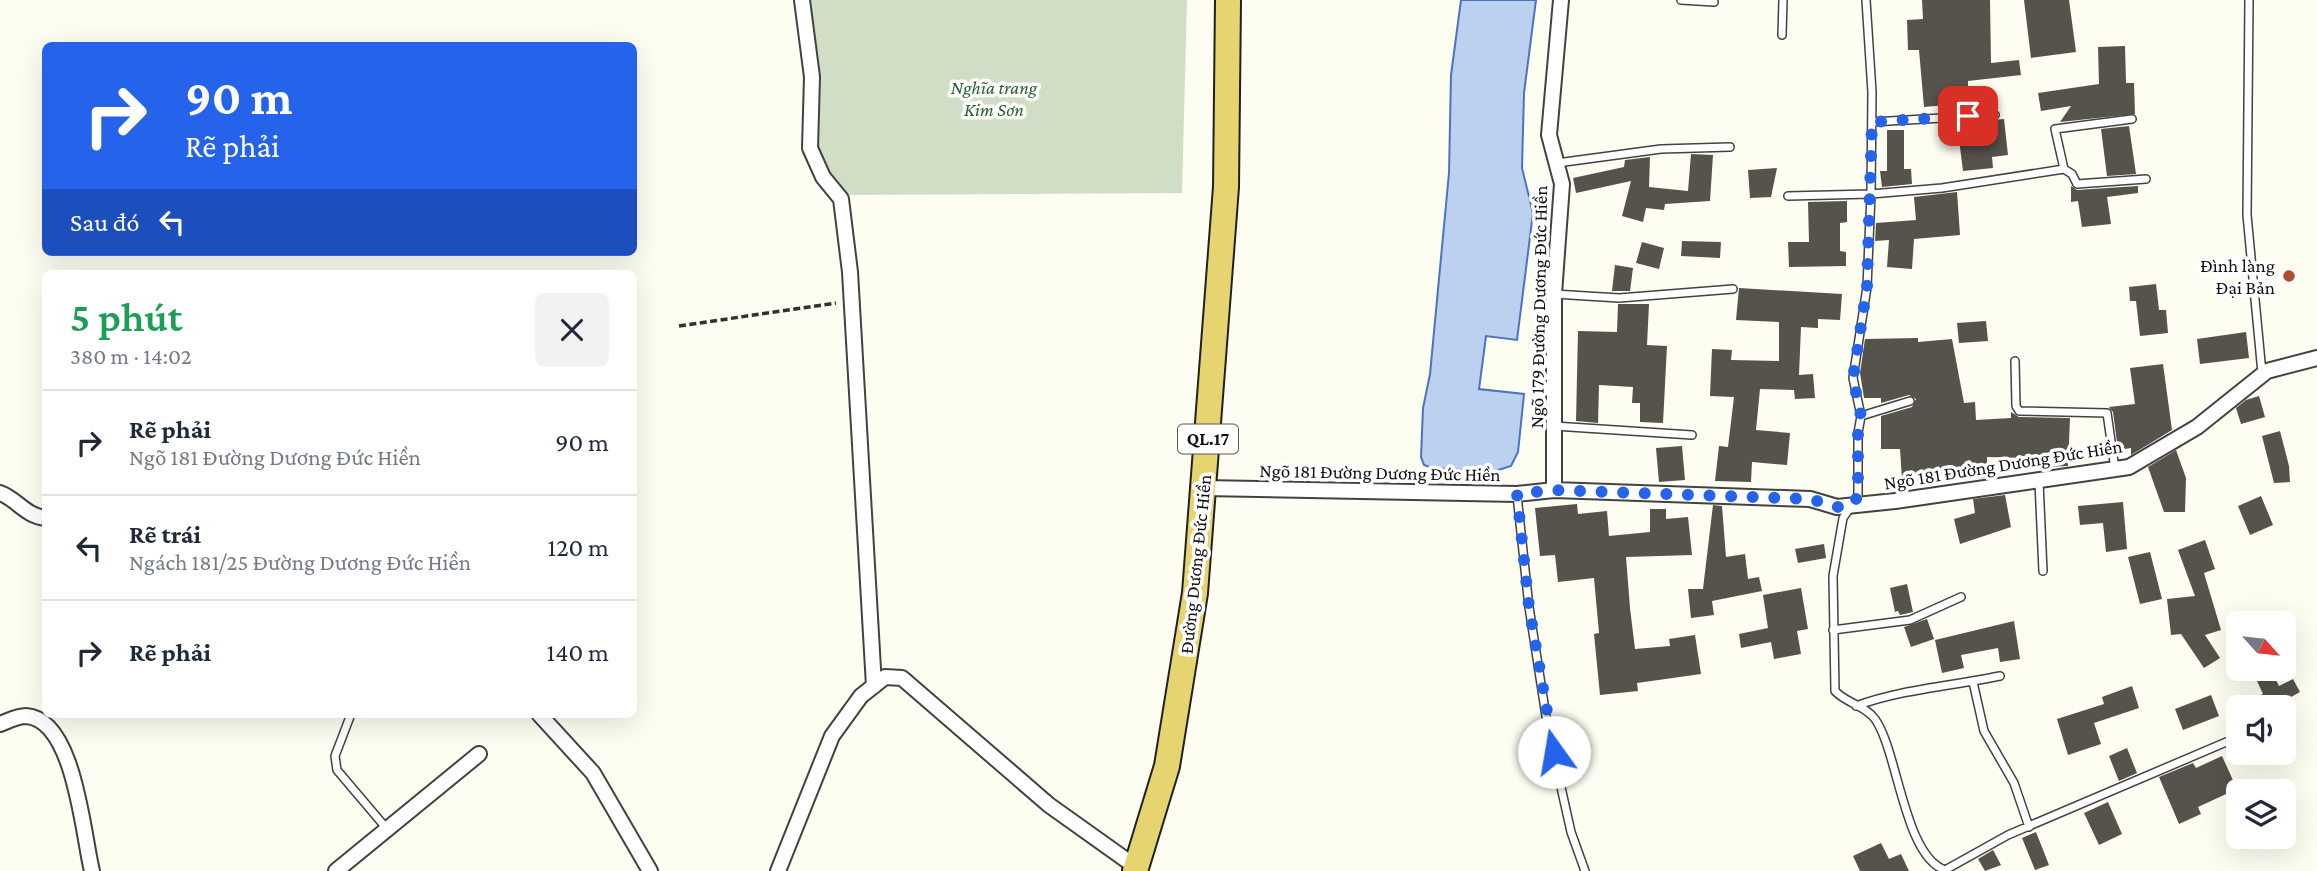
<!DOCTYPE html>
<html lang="vi">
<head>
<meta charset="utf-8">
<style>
  :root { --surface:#fff; --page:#f2f2f3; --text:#1f2937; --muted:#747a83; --line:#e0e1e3 }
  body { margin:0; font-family:"Crimson Pro",serif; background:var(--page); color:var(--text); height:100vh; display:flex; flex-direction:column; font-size:26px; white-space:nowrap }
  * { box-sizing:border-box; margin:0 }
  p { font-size:23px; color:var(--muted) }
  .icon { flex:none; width:38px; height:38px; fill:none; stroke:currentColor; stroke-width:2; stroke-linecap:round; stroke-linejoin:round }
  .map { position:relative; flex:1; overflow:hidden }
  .details { position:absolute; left:42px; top:270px; width:595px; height:448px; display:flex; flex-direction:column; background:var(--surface); border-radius:10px; box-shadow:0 7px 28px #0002 }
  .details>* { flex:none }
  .top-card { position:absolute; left:42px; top:42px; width:595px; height:214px; border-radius:10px; box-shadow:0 7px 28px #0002; background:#2563eb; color:#fff; overflow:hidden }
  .needle { width:46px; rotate:117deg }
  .tools { position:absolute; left:2226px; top:611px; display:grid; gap:14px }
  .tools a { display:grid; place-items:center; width:70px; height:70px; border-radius:10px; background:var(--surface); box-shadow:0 7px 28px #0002; font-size:35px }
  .pin { position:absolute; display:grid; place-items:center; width:60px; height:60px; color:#fff; margin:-30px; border-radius:14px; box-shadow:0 4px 10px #0006 }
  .me { position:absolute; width:77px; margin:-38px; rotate:347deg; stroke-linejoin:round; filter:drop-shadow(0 0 5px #0008) }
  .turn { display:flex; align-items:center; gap:24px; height:147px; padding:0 28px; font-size:32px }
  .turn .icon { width:91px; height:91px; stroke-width:2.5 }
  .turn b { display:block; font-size:49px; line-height:60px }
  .then { display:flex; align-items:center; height:66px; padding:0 28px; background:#0003; gap:14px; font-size:26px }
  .round { display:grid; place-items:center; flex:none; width:74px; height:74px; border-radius:10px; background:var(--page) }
  .summary { display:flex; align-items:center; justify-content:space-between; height:119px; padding:0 28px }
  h1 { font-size:42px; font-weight:600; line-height:52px; color:#1e9e55 }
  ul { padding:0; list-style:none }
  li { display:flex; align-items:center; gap:21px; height:105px; padding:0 28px; border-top:2px solid var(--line) }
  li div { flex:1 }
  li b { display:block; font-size:26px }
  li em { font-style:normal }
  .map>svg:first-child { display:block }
</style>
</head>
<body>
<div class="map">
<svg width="2317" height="871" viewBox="0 0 2317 871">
  <rect width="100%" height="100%" fill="#fdfdf2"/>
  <path fill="#cfdec4" d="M800 0H1187L1182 193 843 195 810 148Z"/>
  <path fill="#bcd0ef" stroke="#4c74be" stroke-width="2" d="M1461 0H1536L1524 93 1522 168 1533 213 1517 340 1486 336 1479 389 1524 394 1518 452 1511 466 1492 472 1432 468 1424 465 1421 457 1423 408 1430 374 1449 173 1451 75Z"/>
  <path fill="#56524c" d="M1922 0H1990L1991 63 2019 60 2021 75 1968 81V103L1924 107 1919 50H1908L1907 20 1923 19Z
    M2024 0H2069L2076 52 2031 58Z
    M2125 46 2126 83H2134L2135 114 2060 122 2071 106 2041 111 2038 93 2099 84 2098 47Z
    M2004 119 2008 155 1992 157 1993 168 1963 171 1957 123Z
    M2129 126 2136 174 2107 176 2101 129Z
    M1887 130H1904V169H1911L1912 184 1882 187 1880 171H1887Z
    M1691 154 1713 155 1710 201 1665 204 1664 210 1646 208 1643 222 1622 216 1631 181 1576 193 1573 178 1624 167 1625 160 1650 157 1649 187 1688 191Z
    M1777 168 1771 197 1750 198 1748 170Z
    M2071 186 2077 190 2138 186V193L2107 197 2111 224 2082 227 2078 201 2071 202Z
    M1957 192 1960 235 1914 239 1912 269 1887 267 1889 240 1875 241 1876 223 1916 220 1914 197Z
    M1847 201V222L1840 223V251L1846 252V266L1789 267 1788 242H1809L1808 202Z
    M1682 241 1721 242 1720 258 1681 256Z
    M1642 242 1664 248 1659 269 1636 263Z
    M1615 265 1633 268 1630 291H1612Z
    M2156 284 2159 310H2166L2168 333 2140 336 2136 301H2130L2129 287Z
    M1739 288 1842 294 1840 320 1818 319V328L1801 327 1799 375 1813 374 1815 398 1795 399 1794 390 1760 389 1756 430 1790 433 1787 465 1752 462 1751 482 1715 481 1719 446 1728 447 1734 397 1710 396 1712 349 1732 350 1731 360 1779 361V322L1736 320Z
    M1618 304H1649L1647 345 1667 346 1663 423 1640 422V403H1632L1633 387 1599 385 1598 423 1576 421 1578 331 1617 332Z
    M1986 321 1988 341 1959 343 1957 323Z
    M2246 332 2249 358 2200 364 2197 339Z
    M1918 338V342L1952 339 1964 403 1975 402 1976 420 2011 418V412L2019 417 2070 418 2068 466 2025 468V458L1987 457 1988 478 1902 480 1900 449H1881V416L1912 407 1916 399 1909 395 1881 403V398H1864L1860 373 1865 339Z
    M2163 364 2172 430 2131 455V448L2118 450 2113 412 2109 407 2135 404 2130 368Z
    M2259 396 2265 417 2241 424 2236 408 2246 400Z
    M2280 431 2289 466 2290 482 2274 483 2262 436Z
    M1682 446 1685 480 1659 482 1656 448Z
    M2176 450 2186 478 2185 512H2164L2148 467Z
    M2005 495 2011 527 1960 544 1954 519 1975 513 1973 499Z
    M2261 496 2273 525 2250 535 2238 506Z
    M2123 502 2127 549 2106 552 2103 523 2080 525 2078 506Z
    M1577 504 1578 514 1607 511 1609 536 1650 532V509H1666V519L1688 517 1692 555 1626 557 1630 608 1635 649 1670 646 1669 639 1695 635 1701 674 1637 683 1638 691 1600 695 1594 634 1599 633 1594 578 1558 582 1555 555 1540 556 1535 508Z
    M1713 505 1722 506 1726 557 1745 554 1748 579 1759 577 1762 591 1712 601 1714 615 1691 618 1688 589H1703Z
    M2205 540 2215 569 2204 573 2221 630 2205 635 2220 658 2204 668 2181 634 2171 635 2167 599 2195 596 2178 550Z
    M1824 544 1826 558 1798 563 1795 549Z
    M2150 552 2162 599 2140 604 2128 557Z
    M1907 584 1913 612 1900 615 1898 611 1895 612 1890 588Z
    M1801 588 1808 629 1797 631 1801 654 1774 659 1771 642 1741 648 1739 634 1768 628 1763 595Z
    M1927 619 1934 639 1911 647 1904 627Z
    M2014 621 2020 659 2000 662 1998 648 1961 655 1964 668 1942 673 1935 640Z
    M2251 668H2270L2279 686 2293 679 2300 692 2291 697 2294 707H2234L2263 694Z
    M2132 686 2139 708 2094 723 2101 744 2068 755 2057 719 2104 704 2102 697Z
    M2211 695 2219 716 2183 730 2175 709Z
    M2127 748 2137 773 2119 781 2109 756Z
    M2222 756 2237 789 2198 807 2201 814 2179 824 2159 777 2193 763 2196 768Z
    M2108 802 2122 834 2099 845 2084 813Z
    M2036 832 2049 865 2035 870 2022 838Z
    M1881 843 1889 859 1901 854 1909 871H1860L1853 856Z
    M1993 850 2001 865 1985 871 1978 859Z"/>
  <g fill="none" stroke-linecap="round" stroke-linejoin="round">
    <g stroke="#424242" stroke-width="10">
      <path id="service" d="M1681 0 1714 2
        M1866 0 1872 92 1871 194 1867 287 1853 378 1861 416 1858 433V496L1843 518 1833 576 1835 691C1846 703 1866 706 1875 719 1898 751 1904 856 1945 870L2008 835 2231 740
        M2249 0 2247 215 2262 373
        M1782 35 1783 0
        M1872 122 1995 115
        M1557 163 1661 149 1730 147
        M2064 169 2055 129 2132 119
        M1788 196 1871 194 1942 188 2064 169 2072 174 2077 184 2146 179
        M1554 294 1619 298 1733 289
        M2015 361 2016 406 2019 411 2107 413 2115 469
        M1861 416 1910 401
        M1554 426 1692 435
        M2039 482 2043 571
        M1517 495 1529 607 1548 729 1571 832 1585 871
        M1833 630 1910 620 1961 597
        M1973 682 1984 731 2014 783 2029 827
        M1856 706C1902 689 1952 686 2000 676
        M351 714 335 756 337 770 387 829"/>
    </g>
    <g stroke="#424242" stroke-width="18">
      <path id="minor" d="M802 0 812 77 810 148 823 177 841 199 850 272 874 686
        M1204 488 1517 494 1554 490 1810 499 1837 507 1895 501 2129 467 2197 427 2267 371 2317 358
        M1554 490V294L1562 184 1549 135 1561 0
        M0 493C17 499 25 516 46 518
        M539 714 593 773 650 871
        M0 724C8 721 17 716 26 716 75 719 83 836 92 871
        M336 871 479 754
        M778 871 832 736 861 696 885 677 902 678 1049 805 1136 867"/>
    </g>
    <g stroke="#202020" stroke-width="28">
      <path id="trunk" d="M1135 871 1167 766 1195 593 1226 187 1228 0"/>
    </g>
    <path stroke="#313131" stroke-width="3.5" stroke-dasharray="7 3.5" stroke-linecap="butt" d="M679 326 836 303"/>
    <use href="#service" stroke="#fff" stroke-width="7"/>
    <use href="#minor" stroke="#fff" stroke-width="14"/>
    <use href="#trunk" stroke="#e6d470" stroke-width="24"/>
  </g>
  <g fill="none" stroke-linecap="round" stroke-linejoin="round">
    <path stroke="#2563eb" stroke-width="12" stroke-dasharray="0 21.6" d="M1554 752 1529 607 1517 494 1554 490 1810 499 1837 507 1852 505 1858 496V433L1861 416 1853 378 1867 287 1872 122 1968 116"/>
  </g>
  <circle fill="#af4e36" stroke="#fff" stroke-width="2.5" cx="2289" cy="276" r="7"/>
  <g text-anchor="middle" stroke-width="7" stroke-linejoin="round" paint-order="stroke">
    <rect fill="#fff" stroke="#575757" stroke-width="2" x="1178" y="424.5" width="60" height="29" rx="5"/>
    <g font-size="18" font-weight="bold" fill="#0f0f0f">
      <text x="1208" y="445">QL.17</text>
    </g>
    <g font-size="19" font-style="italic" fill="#265f28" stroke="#fff">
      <text x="994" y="94">Nghĩa trang<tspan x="994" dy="22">Kim Sơn</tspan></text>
    </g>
    <g font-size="19" fill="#0f0f0f" stroke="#fff" text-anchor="end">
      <text x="2275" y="272">Đình làng<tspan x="2275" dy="22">Đại Bản</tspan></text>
    </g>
    <g font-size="19" fill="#0f0f0f" stroke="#fff">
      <text transform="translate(1538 307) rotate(-89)" y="7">Ngõ 179 Đường Dương Đức Hiền</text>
      <text transform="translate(2003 464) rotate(-9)" y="7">Ngõ 181 Đường Dương Đức Hiền</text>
      <text transform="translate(1380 472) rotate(1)" y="7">Ngõ 181 Đường Dương Đức Hiền</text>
      <text transform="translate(1195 564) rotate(-84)" y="7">Đường Dương Đức Hiền</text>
    </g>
  </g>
</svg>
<div class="tools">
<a><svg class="needle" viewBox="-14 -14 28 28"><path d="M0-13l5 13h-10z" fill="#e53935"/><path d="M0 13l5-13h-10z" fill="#747a83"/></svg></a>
<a><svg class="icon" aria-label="sound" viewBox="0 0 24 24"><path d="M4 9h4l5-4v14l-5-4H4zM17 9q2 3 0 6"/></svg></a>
<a><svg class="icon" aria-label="layers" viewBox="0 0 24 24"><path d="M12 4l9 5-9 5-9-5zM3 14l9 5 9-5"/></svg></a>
</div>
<div class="pin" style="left:1968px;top:116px;background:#d93025"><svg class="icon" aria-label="arrive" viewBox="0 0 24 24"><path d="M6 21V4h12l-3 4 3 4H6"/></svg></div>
<svg class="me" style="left:1554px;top:752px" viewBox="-20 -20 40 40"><circle r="19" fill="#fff"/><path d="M0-13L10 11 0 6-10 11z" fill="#2563eb"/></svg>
<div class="top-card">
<div class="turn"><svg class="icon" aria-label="right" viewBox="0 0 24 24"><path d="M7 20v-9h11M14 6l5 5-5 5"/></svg><div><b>90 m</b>Rẽ phải</div></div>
<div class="then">Sau đó<svg class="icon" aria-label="left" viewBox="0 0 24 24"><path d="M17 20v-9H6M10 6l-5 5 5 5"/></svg></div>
</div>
<section class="details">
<div class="summary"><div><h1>5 phút</h1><p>380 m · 14:02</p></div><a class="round"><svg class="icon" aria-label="close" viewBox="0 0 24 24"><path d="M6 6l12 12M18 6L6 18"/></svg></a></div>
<ul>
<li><svg class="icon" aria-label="right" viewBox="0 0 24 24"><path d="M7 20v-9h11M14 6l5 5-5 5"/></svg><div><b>Rẽ phải</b><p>Ngõ 181 Đường Dương Đức Hiền</p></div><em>90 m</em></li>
<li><svg class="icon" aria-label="left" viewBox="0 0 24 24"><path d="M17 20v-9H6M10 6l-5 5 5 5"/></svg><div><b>Rẽ trái</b><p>Ngách 181/25 Đường Dương Đức Hiền</p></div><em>120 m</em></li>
<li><svg class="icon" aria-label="right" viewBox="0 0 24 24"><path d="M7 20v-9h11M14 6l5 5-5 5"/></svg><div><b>Rẽ phải</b></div><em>140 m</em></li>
</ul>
</section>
</div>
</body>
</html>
